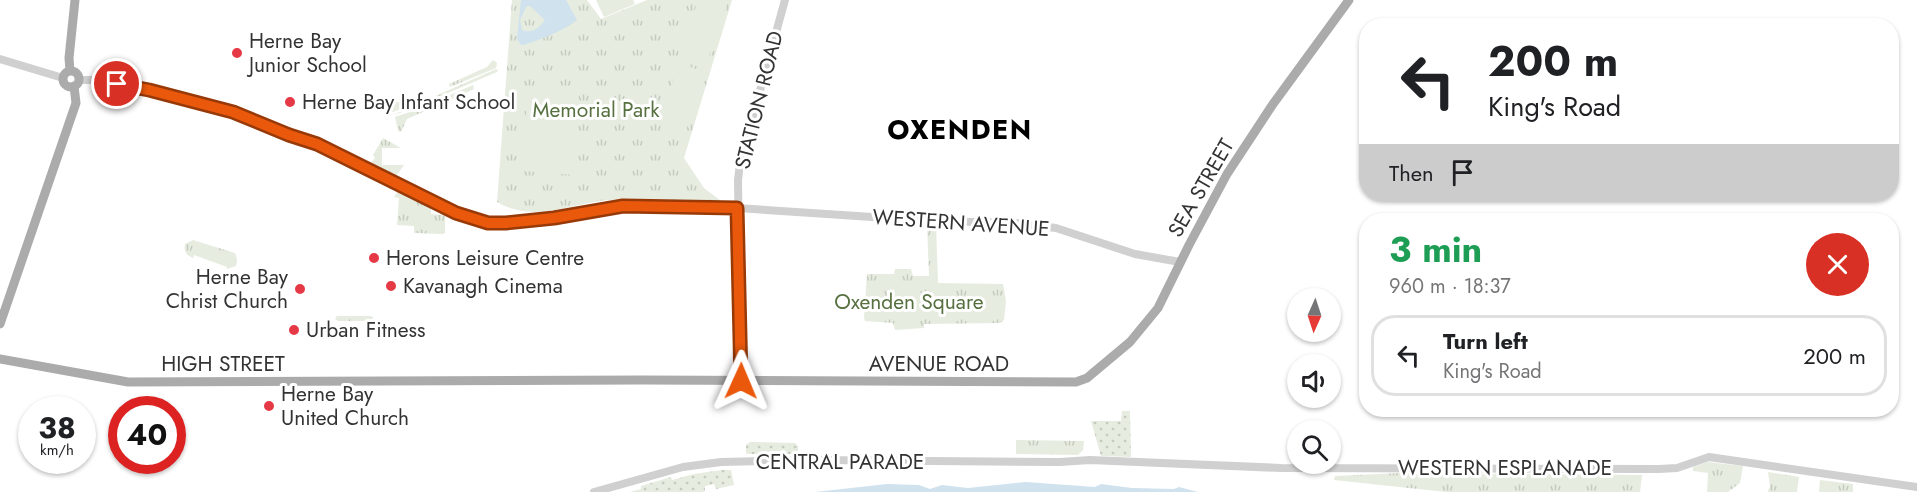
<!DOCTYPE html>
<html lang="en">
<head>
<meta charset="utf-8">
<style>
  :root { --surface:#fff; --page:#f6f6f6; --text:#202124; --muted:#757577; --line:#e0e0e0 }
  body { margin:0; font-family:Jost,sans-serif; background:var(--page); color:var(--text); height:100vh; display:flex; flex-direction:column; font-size:22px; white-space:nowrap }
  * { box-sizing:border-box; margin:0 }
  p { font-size:20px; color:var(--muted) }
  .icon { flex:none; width:33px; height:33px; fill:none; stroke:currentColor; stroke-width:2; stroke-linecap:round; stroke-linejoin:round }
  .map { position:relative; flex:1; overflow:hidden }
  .side { position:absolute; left:1359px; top:213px; width:540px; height:204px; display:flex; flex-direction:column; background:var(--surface); border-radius:24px; box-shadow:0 2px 4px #0004 }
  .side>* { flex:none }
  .top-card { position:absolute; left:1359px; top:18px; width:540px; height:183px; border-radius:24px; box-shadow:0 2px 4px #0004; background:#fff; color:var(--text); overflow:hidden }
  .needle { width:39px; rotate:183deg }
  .fabs { position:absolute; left:1287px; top:288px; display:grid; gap:12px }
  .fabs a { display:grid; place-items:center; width:54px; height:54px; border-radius:50%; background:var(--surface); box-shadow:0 2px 4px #0004; font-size:30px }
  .speed { position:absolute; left:18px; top:396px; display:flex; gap:12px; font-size:30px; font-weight:700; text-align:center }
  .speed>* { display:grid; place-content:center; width:78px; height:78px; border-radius:50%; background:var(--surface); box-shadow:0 2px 4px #0004; line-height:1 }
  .speed small { font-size:15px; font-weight:400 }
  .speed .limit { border:9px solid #d22; background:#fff; color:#111 }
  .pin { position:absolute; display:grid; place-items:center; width:51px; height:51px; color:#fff; margin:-26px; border:3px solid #fff; border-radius:50%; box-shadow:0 2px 6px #0007 }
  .me { position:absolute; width:66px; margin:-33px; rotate:1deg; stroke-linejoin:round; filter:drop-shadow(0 0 4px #0008) }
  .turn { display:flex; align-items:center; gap:21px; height:126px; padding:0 30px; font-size:27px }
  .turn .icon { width:78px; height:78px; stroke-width:2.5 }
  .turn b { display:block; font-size:42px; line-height:51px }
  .then { display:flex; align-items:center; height:57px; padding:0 30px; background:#0003; gap:12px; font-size:22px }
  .round { display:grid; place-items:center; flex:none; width:63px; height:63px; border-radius:32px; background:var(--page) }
  .headline { display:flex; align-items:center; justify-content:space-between; height:102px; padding:0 30px }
  h1 { font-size:36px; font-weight:700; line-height:45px; color:#1e9e55 }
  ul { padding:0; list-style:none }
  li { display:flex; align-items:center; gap:18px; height:81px; margin:0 12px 9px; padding:0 18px; border:3px solid var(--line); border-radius:24px }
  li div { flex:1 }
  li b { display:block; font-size:22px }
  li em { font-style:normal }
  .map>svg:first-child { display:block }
</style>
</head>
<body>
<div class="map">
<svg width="1917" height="492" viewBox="0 0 1917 492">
  <defs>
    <pattern id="grass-tufts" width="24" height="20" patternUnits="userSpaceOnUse" patternTransform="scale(1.5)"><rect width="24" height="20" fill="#e6ecdf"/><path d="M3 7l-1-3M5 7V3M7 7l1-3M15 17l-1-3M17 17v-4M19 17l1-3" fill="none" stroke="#c6cbc0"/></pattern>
    <pattern id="garden-dots" width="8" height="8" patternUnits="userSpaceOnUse" patternTransform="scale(1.5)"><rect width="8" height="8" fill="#e6ecdf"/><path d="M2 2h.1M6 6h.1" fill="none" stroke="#c6cbc0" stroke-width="1.8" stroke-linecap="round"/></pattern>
  </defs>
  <rect width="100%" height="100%" fill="#fff"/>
  <path fill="url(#grass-tufts)" d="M512 0H587L601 19 647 0H732L684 158 704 188 725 204C687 201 648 197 609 200 571 203 534 224 497 202Z
    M493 60 497 63 496 68 450 87 449 84 487 67Z
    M496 69 498 70 497 72 406 111 393 115Z
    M473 85 474 89 407 119 401 132 398 131 395 117 410 112Z
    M416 98 418 102 393 112H390L385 100 404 103Z
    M383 138 401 148H382V165H404L397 175 371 163 375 158 373 155Z
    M398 190 431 207V214L445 215V233L442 234 414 233V226L397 225 399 198 394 197Z
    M927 224H936L938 283 1003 284 1006 301 1004 320 1000 323 926 324H924V328L895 330 893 323 865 321 864 318 867 274H894L895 269H911L913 276H929Z
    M193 240 235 253 237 259 236 266 227 269V267L194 255 193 258C186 255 184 252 185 244Z
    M337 316H370L373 317 372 321H338L335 319Z
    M1016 440 1084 441 1083 450 1078 455 1016 454Z
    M1708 462 1743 466 1740 483 1728 492H1707L1708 473 1693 471V467Z
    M1768 472 1799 477 1797 492H1768L1770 486Z
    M1399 473 1642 475 1640 492H1446L1334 480 1335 476Z
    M1820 480 1853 484V492H1819Z"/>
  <path fill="url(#garden-dots)" d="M1122 411H1130L1131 457 1101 456 1091 421H1121Z
    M750 442 795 443 798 446V454H748L746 453V445Z
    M722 470H731L734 485 716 489 714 484 705 486V491L702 492H630L641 489V486L671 477 672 480 694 474Z"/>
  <path fill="#e6ecdf" d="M596 0H633L635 4 604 17Z
    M698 0 728 1 718 30 691 21Z
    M689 27 716 36 706 65 679 56Z
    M679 63 705 72 686 131 659 121Z
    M528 90 579 93 574 175 522 171Z"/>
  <path fill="#cfe2ee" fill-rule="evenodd" d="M521 0H566L577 20C568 28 533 44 521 45L517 39ZM526 7 530 6 545 20C539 28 533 34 522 30L520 20Z
    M1026 482 1095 487 1101 484 1132 488 1174 489 1179 487 1198 492H815L887 484 919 485 930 489 942 485 968 488Z"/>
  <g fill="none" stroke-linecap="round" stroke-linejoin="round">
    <path stroke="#d0d0d0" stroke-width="8" d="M0 59 63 78
      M79 80H96L149 90 233 112 289 135 317 144 456 213 488 223H506L553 218 623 206 722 207 933 221 1015 223 1056 228 1135 254 1180 262
      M741 381 738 180 740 163 785 0
      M594 492 683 467 721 462 815 460 1060 462 1090 460 1281 468 1659 469 1677 468 1709 457 1917 487"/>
    <path stroke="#ababab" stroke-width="9" d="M70 71 69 58 75 0
      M63 79a8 8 0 1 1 16 0a8 8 0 1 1-16 0Z
      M0 324 76 103 74 86
      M0 359 128 382 642 380 1076 382 1087 378 1130 342 1158 308 1189 245 1227 174 1273 104 1349 0"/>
  </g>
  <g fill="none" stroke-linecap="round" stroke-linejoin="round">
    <g stroke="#983908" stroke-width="15">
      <path id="route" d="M117 84 149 90 233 112 289 135 317 144 456 213 488 223H506L554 218 623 206 737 208 741 381"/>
    </g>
    <use href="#route" stroke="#ea580c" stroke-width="10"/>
  </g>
  <g fill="#e63946" stroke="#fff" stroke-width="2">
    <circle cx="237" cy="53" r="6"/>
    <circle cx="290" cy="102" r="6"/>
    <circle cx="374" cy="258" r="6"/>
    <circle cx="391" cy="286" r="6"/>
    <circle cx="300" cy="289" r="6"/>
    <circle cx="294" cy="330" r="6"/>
    <circle cx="269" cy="406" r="6"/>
  </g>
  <g text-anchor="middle" stroke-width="6" stroke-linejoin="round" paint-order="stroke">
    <g font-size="21" fill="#333" stroke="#fff" text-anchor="start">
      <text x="249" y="48">Herne Bay<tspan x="249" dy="24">Junior School</tspan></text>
      <text x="302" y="109">Herne Bay Infant School</text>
      <text x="386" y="265">Herons Leisure Centre</text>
      <text x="288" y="284" text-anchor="end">Herne Bay<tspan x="288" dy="24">Christ Church</tspan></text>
      <text x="403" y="293">Kavanagh Cinema</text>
      <text x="306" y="337">Urban Fitness</text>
      <text x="281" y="401">Herne Bay<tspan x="281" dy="24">United Church</tspan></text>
    </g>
    <g font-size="21" fill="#333" stroke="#fff">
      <text transform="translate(759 100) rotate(-76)" y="7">STATION ROAD</text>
      <text transform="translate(1201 188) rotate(-60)" y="7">SEA STREET</text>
      <text transform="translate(961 223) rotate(4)" y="7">WESTERN AVENUE</text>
      <text x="223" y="371">HIGH STREET</text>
      <text x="939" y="371">AVENUE ROAD</text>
      <text x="840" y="469">CENTRAL PARADE</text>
      <text x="1505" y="475">WESTERN ESPLANADE</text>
    </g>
    <g font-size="21" fill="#56703f" stroke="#fff">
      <text x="596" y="117">Memorial Park</text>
      <text x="909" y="309">Oxenden Square</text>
    </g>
    <g font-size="27" font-weight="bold" letter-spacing="1.5" fill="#000" stroke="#fff">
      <text x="960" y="139">OXENDEN</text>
    </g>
  </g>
</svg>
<div class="fabs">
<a><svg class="needle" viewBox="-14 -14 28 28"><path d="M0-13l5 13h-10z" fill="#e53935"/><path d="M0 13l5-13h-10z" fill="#757577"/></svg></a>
<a><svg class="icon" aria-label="sound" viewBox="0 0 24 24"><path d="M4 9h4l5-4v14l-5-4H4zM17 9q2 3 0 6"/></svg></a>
<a><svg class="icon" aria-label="search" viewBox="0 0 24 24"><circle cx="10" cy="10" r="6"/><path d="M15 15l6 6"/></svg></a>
</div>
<div class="speed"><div>38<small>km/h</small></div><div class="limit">40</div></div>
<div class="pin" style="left:117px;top:84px;background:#d93025"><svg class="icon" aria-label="arrive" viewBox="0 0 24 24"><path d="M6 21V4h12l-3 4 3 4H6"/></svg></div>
<svg class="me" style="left:741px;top:381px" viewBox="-20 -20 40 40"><path d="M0-17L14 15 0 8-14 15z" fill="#ea580c" stroke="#fff" stroke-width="4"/></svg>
<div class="top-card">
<div class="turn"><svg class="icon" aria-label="left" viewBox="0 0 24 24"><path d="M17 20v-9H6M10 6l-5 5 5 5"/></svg><div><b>200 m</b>King's Road</div></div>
<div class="then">Then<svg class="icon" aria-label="arrive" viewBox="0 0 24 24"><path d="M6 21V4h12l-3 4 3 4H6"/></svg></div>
</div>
<section class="side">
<div class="headline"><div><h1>3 min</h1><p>960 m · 18:37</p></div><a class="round" style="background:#d93025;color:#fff"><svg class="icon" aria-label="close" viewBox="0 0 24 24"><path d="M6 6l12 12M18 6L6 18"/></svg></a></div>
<ul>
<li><svg class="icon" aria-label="left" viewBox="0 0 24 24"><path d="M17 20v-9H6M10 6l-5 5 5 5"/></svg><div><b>Turn left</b><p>King's Road</p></div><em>200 m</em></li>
</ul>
</section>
</div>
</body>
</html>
